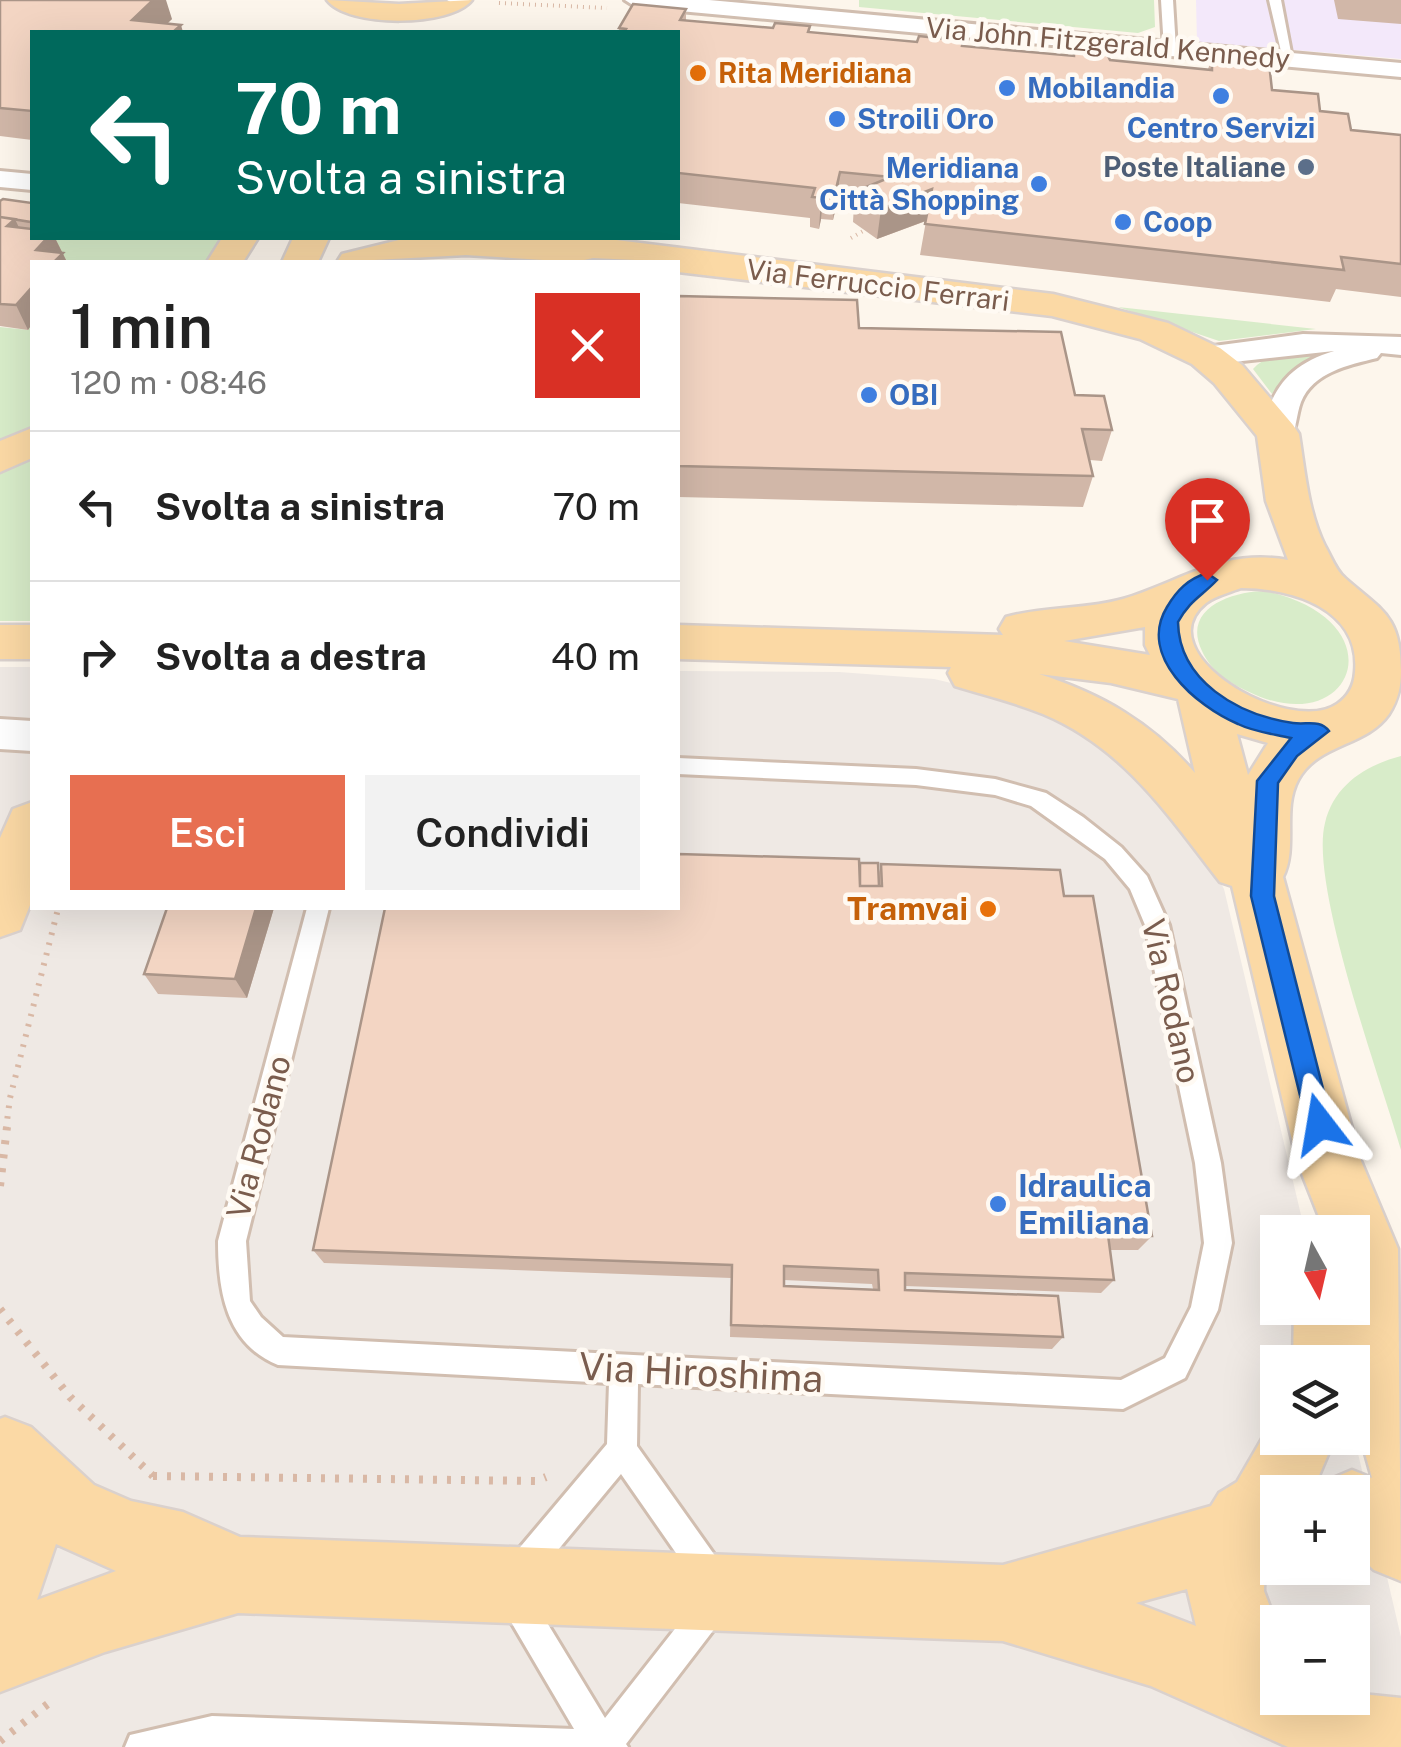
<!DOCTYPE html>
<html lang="it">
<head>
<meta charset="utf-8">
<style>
  :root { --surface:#fff; --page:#f2f2f2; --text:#222; --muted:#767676; --line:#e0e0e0; --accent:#e76f51 }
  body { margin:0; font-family:"Public Sans",sans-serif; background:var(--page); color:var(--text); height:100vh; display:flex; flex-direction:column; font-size:38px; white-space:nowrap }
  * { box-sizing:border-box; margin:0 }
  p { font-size:32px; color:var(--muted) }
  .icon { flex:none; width:55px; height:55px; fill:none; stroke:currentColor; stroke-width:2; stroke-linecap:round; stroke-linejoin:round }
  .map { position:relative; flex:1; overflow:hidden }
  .sheet { position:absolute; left:30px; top:260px; width:650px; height:650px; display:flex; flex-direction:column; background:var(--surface); border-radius:0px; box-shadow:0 10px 40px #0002 }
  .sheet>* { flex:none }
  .banner { position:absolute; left:30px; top:30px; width:650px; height:210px; border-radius:0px; box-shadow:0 10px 40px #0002; background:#00695c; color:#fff; overflow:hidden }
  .needle { width:65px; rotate:172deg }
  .buttons { position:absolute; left:1260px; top:1215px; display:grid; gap:20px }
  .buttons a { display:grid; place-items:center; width:110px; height:110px; border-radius:0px; background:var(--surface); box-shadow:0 10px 40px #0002; font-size:50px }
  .pin { position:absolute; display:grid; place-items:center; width:85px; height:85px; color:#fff; margin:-102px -42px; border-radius:50% 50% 50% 0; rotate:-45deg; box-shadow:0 0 10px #0007 }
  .pin .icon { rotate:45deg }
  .me { position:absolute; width:110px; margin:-55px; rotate:346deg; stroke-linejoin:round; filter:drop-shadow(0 0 8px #0008) }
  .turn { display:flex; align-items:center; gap:35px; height:210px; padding:0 40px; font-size:45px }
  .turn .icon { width:130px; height:130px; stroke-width:2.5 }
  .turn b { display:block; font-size:70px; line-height:85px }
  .round { display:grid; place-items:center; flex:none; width:105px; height:105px; border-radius:0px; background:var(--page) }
  .head { display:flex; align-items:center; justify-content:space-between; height:170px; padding:0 40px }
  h1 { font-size:60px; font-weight:600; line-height:75px }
  .button { display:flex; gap:20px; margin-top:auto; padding:20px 40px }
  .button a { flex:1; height:115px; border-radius:0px; background:var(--accent); color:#fff; font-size:40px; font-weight:600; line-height:115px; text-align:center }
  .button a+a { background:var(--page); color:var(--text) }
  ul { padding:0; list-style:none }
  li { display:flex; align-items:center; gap:30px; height:150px; padding:0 40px; border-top:2px solid var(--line) }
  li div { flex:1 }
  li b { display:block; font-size:38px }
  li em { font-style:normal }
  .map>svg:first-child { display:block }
</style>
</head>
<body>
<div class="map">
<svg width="1401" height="1747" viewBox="0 0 1401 1747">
  <rect width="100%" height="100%" fill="#fdf6ec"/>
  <path fill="#efe9e4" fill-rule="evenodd" d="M0 667H32V908H678V671L839 672 934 679 1016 698 1083 725 1192 827 1224 889 1305 1232H1278V1308H1323L1336 1362H1278V1438H1352L1353 1432 1401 1637V1747H0ZM1278 1492H1352V1568H1278ZM1278 1622H1352V1698H1278Z"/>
  <path fill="#f3e8fa" d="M1196 0H1401V59L1197 42Z"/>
  <path fill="#d8ecc9" d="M859 0H1154L1155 27 1138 33 859 7Z
    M32 238H227L210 262H57L19 251Z
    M1118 307 1316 329 1219 341Z
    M32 324V430L0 448V327L28 330Z
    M1365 346C1327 355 1297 362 1272 394L1253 369C1276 343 1333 349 1365 346Z
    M32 455V621H0V471Z
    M1266 591C1401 621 1353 744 1247 691 1228 682 1211 671 1202 651 1181 608 1233 591 1266 591Z
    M1401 756V1150C1381 1080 1309 885 1325 823 1334 785 1366 765 1401 756Z"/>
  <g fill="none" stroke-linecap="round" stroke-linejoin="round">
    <g stroke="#d1beb0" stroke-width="6">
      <path id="service" d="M1161 0H1173L1176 49 1170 53 1164 49Z
        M1269 0H1281L1293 63 1283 60Z
        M678 758 916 769 995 779 1046 793 1083 817 1121 847 1147 876 1169 925 1221 1163 1232 1243 1218 1310 1185 1378 1123 1409 638 1384 637 1446 723 1567 728 1578 723 1589 713 1593 722 1597 727 1608 722 1619 626 1744 628 1747H125L130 1735 212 1716 574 1729 504 1610 499 1599 504 1588 515 1583 526 1588 605 1718 700 1597 710 1593 701 1589 621 1474 533 1580 522 1585 511 1580 506 1569 511 1558 607 1444 609 1383 278 1365C226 1344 218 1291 218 1241L307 908H329L246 1241 250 1301 261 1317 283 1337 1121 1380 1165 1358 1191 1307 1204 1243 1195 1163 1145 925 1130 889 1105 859 1031 806 995 795 916 785 678 774Z"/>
    </g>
    <g stroke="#d1beb0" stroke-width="6">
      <path id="minor" d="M447 0H470L459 7Z
        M625 0H709L1401 63V77L636 7Z
        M0 171 32 174V190L0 187Z
        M1303 334 1401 337V355L1381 353 1377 358C1349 365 1313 372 1301 402 1296 415 1297 429 1289 441H1267L1262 434C1270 389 1290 364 1334 351L1206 365 1191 356 1206 347Z
        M0 719 32 721V751L0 749Z"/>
    </g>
    <g stroke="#dad1cd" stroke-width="5">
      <path id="primary" d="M327 0 399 4 472 0C451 27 348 28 327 0Z
        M222 238H258L243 262H207Z
        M293 238H329L318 262H282Z
        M407 238H600L1053 294 1168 323 1220 348 1242 365 1293 425 1299 434C1305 471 1308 512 1325 546 1331 556 1336 571 1345 578 1381 610 1401 615 1401 671 1401 687 1398 700 1389 714 1366 747 1318 743 1298 780 1282 810 1298 847 1283 877L1361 1161 1398 1249 1401 1581 1374 1570 1352 1549V1492H1321L1326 1481 1352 1470 1372 1478 1352 1407V1362H1293L1294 1308H1352V1232H1325L1297 1161 1232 886 1220 882C1168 815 1124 748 1043 714 1014 702 984 695 955 686L948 673 951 667 678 659V625L1003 635 999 629 1006 617C1044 606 1085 610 1123 599 1182 581 1222 548 1288 560L1266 501 1257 436 1214 383 1192 364 1140 339 1052 316 678 272V262L593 258 575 262 466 255 337 262 342 254ZM1241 588C1292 588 1361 609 1355 672 1354 686 1349 696 1337 704 1289 737 1144 653 1206 603 1215 596 1231 592 1241 588ZM1145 627V645L1150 655 1064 641ZM1039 674 1111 683 1178 699 1195 773C1152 723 1102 694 1039 674ZM1237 734 1268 743 1248 775Z
        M32 428V458L0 472V441Z
        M0 625H32V659H0Z
        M32 802V900L20 930 0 937V838L13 809Z
        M1278 1411V1438H1335L1312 1492H1278V1542L1265 1557 1264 1591 1278 1628V1698H1352V1693L1401 1698V1747H1288L1151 1686 1003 1641 238 1613 105 1652 0 1692V1419L5 1417 31 1427 94 1485 131 1501 183 1512 240 1537 1003 1565 1211 1506 1219 1493 1237 1482ZM56 1544 116 1571 37 1600ZM1187 1589 1196 1626 1136 1603Z"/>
    </g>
    <path stroke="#d9b8a5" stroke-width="4" stroke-dasharray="1 5" stroke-linecap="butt" d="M499 3 607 8
      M851 238 865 230"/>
    <path stroke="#d9b8a5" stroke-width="6" stroke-dasharray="2.5 8" stroke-linecap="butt" d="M6 1129 10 1098 58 909"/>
    <path stroke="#d9b8a5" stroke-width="8" stroke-dasharray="4 10" stroke-linecap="butt" d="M0 1186 7 1127
      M0 1309 70 1397 153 1476 151 1481
      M153 1476 536 1481 546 1477
      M0 1741 53 1700"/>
    <use href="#service" fill="#fff" fill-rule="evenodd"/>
    <use href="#minor" fill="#fff" fill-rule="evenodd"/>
    <use href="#primary" fill="#fbd9a5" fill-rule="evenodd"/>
  </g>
  <path fill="#d1b7a8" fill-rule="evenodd" d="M0 0 172 19 168 23 32 32V140L0 136Z
    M1334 0H1401V24L1338 19Z
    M686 9V20L773 28 810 26 809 32 1208 69 1212 58 1272 90 1320 111 1351 130 1401 135V297L1336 289 1330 302 920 255 926 221 877 239 853 222 854 204 837 203 833 220 821 219 819 229 810 227V218L678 203V32H619V28Z
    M0 201 32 203V238H55L67 262H32V324L28 330 0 326Z
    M678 296 859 328 1112 430 1102 461 1090 460 1093 476 1083 507 678 497Z
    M860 863 878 877 881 864 1064 896 1152 1236 1138 1250H1110L1114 1280 1101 1293 905 1286V1290L1063 1337 1052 1349 730 1337 731 1278 324 1263 313 1250ZM784 1280 872 1284 873 1289 784 1286Z
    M274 908 247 998 158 994 144 974Z"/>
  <path fill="#aa9588" d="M153 0H166L172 19 158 32 132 20Z
    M181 25 183 32H173Z
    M840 172 837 203 833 220 836 189Z
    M824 188 821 219 819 229 821 198Z
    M932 189 928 220 877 239 881 209Z
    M15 219 26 243 7 226Z
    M47 238H55L67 262H41L36 250Z
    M32 287V324L28 330 16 305Z
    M256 908H274L247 998 235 979Z"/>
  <path fill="#f3d5c3" stroke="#aa9588" stroke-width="2.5" fill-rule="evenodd" d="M0 0H153L132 20 181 25 173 32H32V111L0 108Z
    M633 4 686 9 680 20 773 28 775 23 810 26 808 32 917 42 919 36 963 41 962 46 1074 56V51L1107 54 1110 60 1212 70V58L1269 63 1272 90 1318 94 1320 111 1348 114 1351 130 1401 135V264L1341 257 1344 270 925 224 932 189 881 209 856 191 891 177 840 172 836 189 824 188 821 198 812 197 815 188 678 173V32H624L626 29 619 28Z
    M3 199 32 203V220L31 222 0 217V201Z
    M0 217 15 219 7 226 32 229V238H47L36 250 63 253 54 262H32V287L16 305 0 304Z
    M678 296 857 300 859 328 1061 332 1075 395 1104 396 1112 430 1082 429 1093 476 678 466Z
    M678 854 859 859 860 886H882L881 864 1060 870 1064 896H1093L1152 1236 1108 1235 1114 1280 905 1273V1290L1058 1296 1063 1337 731 1325 732 1265 313 1250 385 908H678ZM784 1266 878 1270 879 1290 784 1286Z
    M860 863H878L879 886H860Z
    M167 908H256L235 979 144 974Z"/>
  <path fill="#1a73e8" stroke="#114b97" stroke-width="2.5" d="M1207 573 1217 580C1202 596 1190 600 1178 622 1179 681 1238 715 1293 723 1307 725 1320 719 1329 731L1297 756 1278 783 1274 896 1332 1124 1329 1132 1320 1136 1310 1132 1307 1124 1251 896 1257 781 1291 738C1274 734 1254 732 1238 724 1196 706 1137 656 1167 607 1177 590 1188 579 1207 573Z"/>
  <g fill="#e8710a" stroke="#fffaf3" stroke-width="4">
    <circle cx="698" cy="73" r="10"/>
    <circle cx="988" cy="909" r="10"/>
  </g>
  <g fill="#3f7fe0" stroke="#fffaf3" stroke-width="4">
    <circle cx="1007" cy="88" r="10"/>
    <circle cx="1221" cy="96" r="10"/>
    <circle cx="837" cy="119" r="10"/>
    <circle cx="1039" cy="184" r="10"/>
    <circle cx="1123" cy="222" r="10"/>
    <circle cx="869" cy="395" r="10"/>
    <circle cx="998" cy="1204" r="10"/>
  </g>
  <circle fill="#5c6f8a" stroke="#fffaf3" stroke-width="4" cx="1306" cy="167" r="10"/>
  <g text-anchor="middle" stroke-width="9" stroke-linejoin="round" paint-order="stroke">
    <g font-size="28" fill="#7a5c4d" stroke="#fffaf3">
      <text transform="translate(1108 43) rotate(5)" y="10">Via John Fitzgerald Kennedy</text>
      <text transform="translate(878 285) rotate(7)" y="10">Via Ferruccio Ferrari</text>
    </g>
    <g font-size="28" font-weight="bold" fill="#c56008" stroke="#fffaf3" text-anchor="start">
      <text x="718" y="83">Rita Meridiana</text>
    </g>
    <g font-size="28" font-weight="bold" fill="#366cbe" stroke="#fffaf3" text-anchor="start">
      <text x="1027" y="98">Mobilandia</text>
      <text x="857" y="129">Stroili Oro</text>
      <text x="1221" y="138" text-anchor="middle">Centro Servizi</text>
      <text x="1019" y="178" text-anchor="end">Meridiana<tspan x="1019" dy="32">Città Shopping</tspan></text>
      <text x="1143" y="232">Coop</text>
      <text x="889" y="405">OBI</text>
    </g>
    <g font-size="28" font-weight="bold" fill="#4e5e75" stroke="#fffaf3" text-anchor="end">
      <text x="1286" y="177">Poste Italiane</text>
    </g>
    <g font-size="32" font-weight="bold" fill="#c56008" stroke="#fffaf3" text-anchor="end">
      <text x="968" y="920">Tramvai</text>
    </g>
    <g font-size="32" fill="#7a5c4d" stroke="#fffaf3">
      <text transform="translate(1171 1001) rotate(77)" y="11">Via Rodano</text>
      <text transform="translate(259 1137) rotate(-75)" y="11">Via Rodano</text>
    </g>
    <g font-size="32" font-weight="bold" fill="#366cbe" stroke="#fffaf3" text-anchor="start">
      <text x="1018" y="1197">Idraulica<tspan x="1018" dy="37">Emiliana</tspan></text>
    </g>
    <g font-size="38" fill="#7a5c4d" stroke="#fffaf3">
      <text transform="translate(701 1373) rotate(3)" y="13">Via Hiroshima</text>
    </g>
  </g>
</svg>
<div class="buttons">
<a><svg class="needle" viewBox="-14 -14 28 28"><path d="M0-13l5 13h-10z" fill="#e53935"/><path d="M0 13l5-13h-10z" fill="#767676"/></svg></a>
<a><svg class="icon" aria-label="layers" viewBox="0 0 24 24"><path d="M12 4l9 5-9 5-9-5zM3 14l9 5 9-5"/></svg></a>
<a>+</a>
<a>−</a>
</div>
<div class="pin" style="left:1207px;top:580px;background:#d93025"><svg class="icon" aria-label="arrive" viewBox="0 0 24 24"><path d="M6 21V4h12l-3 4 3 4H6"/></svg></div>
<svg class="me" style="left:1320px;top:1124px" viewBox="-20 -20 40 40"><path d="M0-17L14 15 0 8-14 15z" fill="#1a73e8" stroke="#fff" stroke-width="4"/></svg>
<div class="banner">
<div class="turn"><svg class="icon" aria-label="left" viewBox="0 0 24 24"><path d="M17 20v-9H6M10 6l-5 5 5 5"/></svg><div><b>70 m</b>Svolta a sinistra</div></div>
</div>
<section class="sheet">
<div class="head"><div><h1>1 min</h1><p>120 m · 08:46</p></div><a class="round" style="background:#d93025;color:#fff"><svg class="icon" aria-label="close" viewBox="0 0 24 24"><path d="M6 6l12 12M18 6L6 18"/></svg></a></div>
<ul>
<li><svg class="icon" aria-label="left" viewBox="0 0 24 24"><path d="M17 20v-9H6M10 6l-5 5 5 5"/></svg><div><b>Svolta a sinistra</b></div><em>70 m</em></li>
<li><svg class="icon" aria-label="right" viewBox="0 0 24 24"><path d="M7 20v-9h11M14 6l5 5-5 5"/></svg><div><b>Svolta a destra</b></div><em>40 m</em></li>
</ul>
<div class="button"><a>Esci</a><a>Condividi</a></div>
</section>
</div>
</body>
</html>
